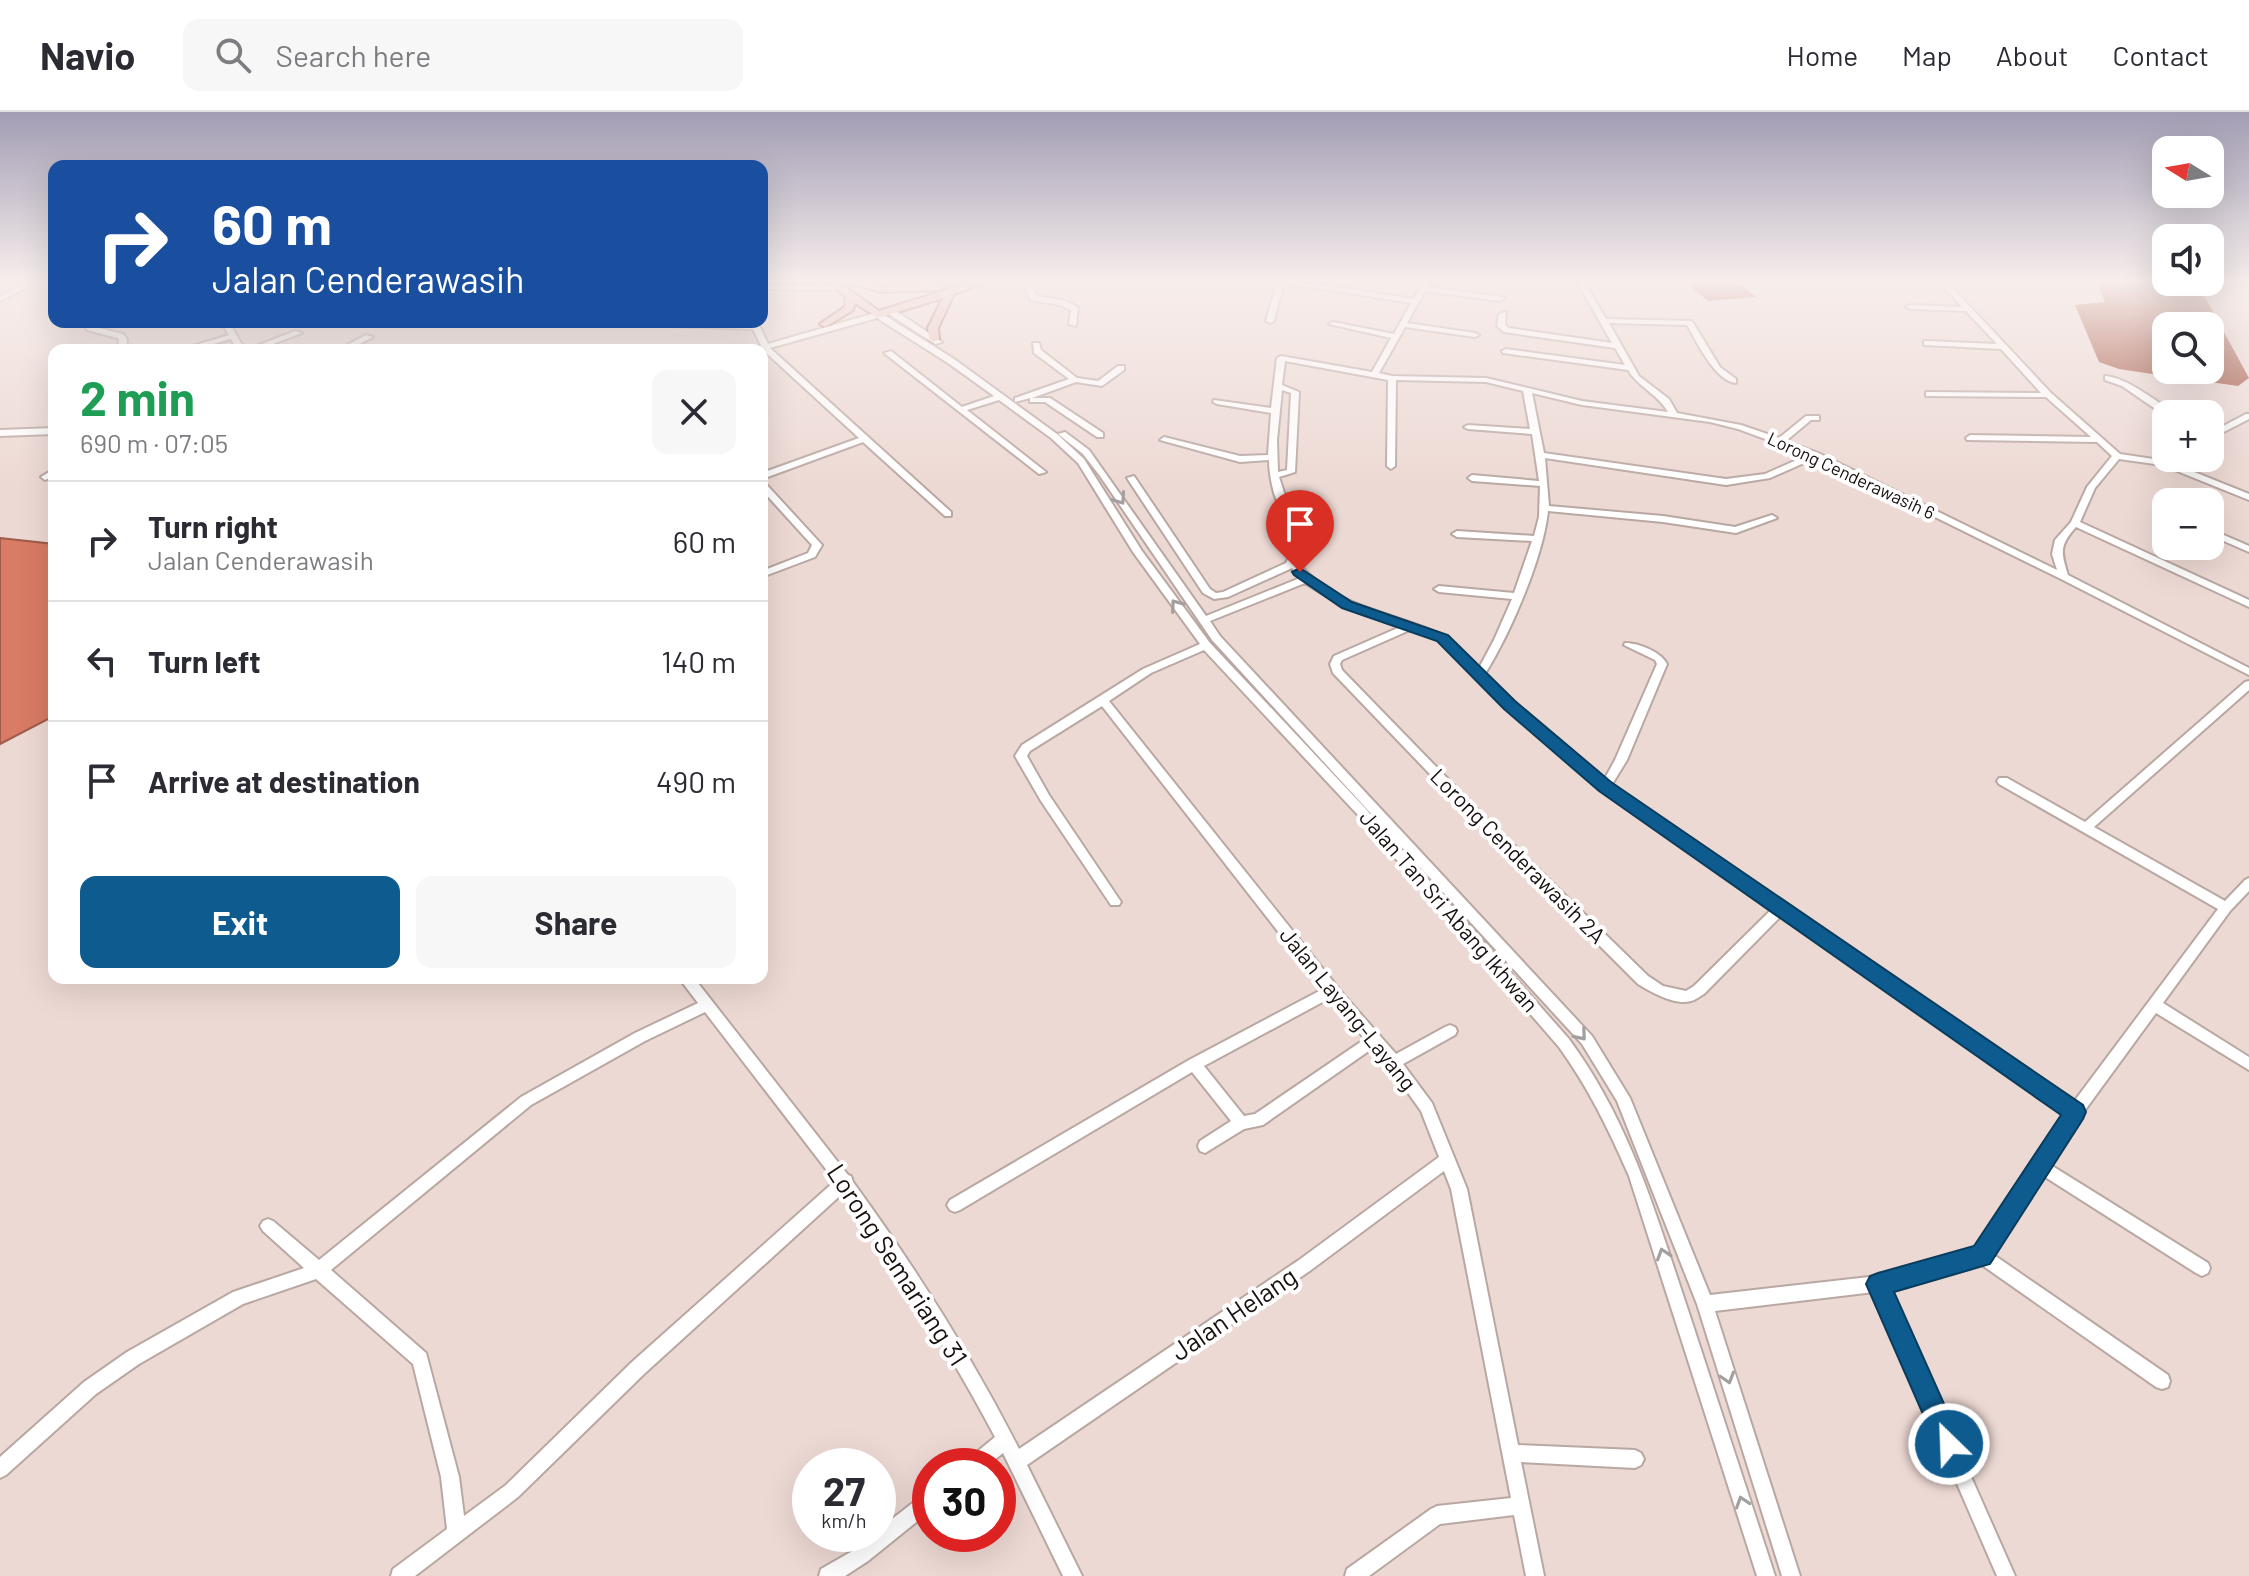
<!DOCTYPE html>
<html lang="en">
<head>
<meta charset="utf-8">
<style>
  :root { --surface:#fff; --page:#f7f7f7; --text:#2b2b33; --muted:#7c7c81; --line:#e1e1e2; --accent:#0e5c8f }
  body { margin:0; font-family:Barlow,sans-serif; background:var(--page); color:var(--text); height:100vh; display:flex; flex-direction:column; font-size:30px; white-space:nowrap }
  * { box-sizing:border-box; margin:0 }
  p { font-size:26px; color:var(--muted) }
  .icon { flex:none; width:44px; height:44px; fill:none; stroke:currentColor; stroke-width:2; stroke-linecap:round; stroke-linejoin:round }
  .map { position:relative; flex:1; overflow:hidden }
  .side { position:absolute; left:48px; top:232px; width:720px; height:640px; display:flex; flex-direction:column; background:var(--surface); border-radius:16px; box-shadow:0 8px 32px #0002 }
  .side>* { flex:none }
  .guide { position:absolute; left:48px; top:48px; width:720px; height:168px; border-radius:16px; box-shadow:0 8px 32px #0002; background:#1a4fa0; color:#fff; overflow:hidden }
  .needle { width:52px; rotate:281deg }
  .controls { position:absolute; left:2152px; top:24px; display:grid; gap:16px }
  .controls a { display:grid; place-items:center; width:72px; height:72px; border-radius:16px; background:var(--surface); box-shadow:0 8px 32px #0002; font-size:40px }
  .speed { position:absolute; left:792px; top:1336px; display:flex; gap:16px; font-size:40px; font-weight:700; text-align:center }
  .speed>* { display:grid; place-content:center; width:104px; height:104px; border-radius:50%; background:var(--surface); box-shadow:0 8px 32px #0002; line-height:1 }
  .speed small { font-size:20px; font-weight:400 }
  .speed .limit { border:12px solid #d22; background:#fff; color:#111 }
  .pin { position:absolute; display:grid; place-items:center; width:68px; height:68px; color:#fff; margin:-82px -34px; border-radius:50% 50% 50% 0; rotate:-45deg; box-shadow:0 0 8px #0007 }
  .pin .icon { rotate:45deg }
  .me { position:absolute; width:88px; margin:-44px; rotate:336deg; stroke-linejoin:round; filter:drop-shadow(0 0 6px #0008) }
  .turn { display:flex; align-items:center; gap:28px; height:168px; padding:0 32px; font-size:36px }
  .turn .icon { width:104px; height:104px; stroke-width:2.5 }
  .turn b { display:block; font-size:56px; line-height:68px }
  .round { display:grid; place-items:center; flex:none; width:84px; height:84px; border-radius:16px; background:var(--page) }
  .overview { display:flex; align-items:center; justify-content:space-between; height:136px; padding:0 32px }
  h1 { font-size:48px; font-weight:700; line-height:60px; color:#1e9e55 }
  .action { display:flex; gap:16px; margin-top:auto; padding:16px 32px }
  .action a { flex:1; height:92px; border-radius:16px; background:var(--accent); color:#fff; font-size:32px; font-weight:700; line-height:92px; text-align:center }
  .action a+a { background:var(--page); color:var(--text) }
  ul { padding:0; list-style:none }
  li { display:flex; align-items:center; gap:24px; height:120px; padding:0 32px; border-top:2px solid var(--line) }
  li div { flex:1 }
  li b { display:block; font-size:30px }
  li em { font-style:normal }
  header { display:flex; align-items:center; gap:48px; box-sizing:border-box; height:112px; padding:0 40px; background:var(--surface); border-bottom:2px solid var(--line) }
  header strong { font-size:38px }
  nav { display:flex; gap:44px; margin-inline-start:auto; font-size:28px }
  .search { width:560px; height:72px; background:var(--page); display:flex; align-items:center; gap:20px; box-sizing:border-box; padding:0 28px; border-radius:16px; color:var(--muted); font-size:30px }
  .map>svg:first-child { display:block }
</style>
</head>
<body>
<header>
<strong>Navio</strong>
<div class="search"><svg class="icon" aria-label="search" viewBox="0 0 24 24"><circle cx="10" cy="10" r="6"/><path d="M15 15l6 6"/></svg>Search here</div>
<nav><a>Home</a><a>Map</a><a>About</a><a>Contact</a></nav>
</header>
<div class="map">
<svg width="2249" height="1464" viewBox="0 0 2249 1464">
  <rect width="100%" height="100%" fill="#edd9d4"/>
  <path fill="#d97b65" stroke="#9f5b4b" stroke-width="2" d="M0 426 54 432V604L0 632Z"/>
  <path fill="#9e4732" d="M1685 170H1738L1756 185 1708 189Z
    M2097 170H2140L2201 178 2249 266 2238 274 2168 264 2169 258H2210V214H2166V264L2119 257 2099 250 2075 193 2105 190Z"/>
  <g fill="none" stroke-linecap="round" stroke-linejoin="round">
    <g stroke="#b9a7a2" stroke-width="4">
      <path id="minor" d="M29 170H38L0 189V184Z
        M1022 170H1028L1037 184 1065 189 1078 195 1076 214 1069 212 1071 198 1060 193 1031 188Z
        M1277 170 1311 171 1414 187 1424 170H1430L1427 175 1503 185 1504 187 1500 189 1425 179 1407 211 1475 221 1479 223 1475 225 1405 215 1379 261 1392 264 1486 266 1582 289 1668 300C1658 282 1638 275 1628 258L1503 241 1502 239 1506 237 1625 253 1615 236 1504 220 1497 214 1499 202 1506 200 1505 213 1509 216 1612 231 1577 170H1584L1606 207 1692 209 1720 255 1736 267V271C1715 269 1697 230 1687 213L1609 211 1639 264 1669 287 1677 301 1741 313 1779 326 1806 304H1819V308H1811L1786 329 1818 341 2057 458 2052 442 2055 428 2071 410 2087 375 2112 344 2097 330 1967 328 1966 326 1970 323 2091 325 2046 285 1926 284V280H1929L2041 281 2001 237 1924 233V229H1927L1997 232 1966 199 1910 197 1906 195 1910 193 1962 195 1939 170H1947L2051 281 2120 342 2167 349 2249 382V388L2162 353 2119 347 2095 376 2080 410 2249 488V495L2076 415C2059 434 2061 440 2068 463L2249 556V563L2061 467 1815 346 1770 366 1726 373 1545 346 1549 394 1663 404 1735 415 1772 403 1777 406 1736 421 1663 410 1548 399C1543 446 1511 520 1485 562L1514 590 1604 668 1615 648 1657 552 1655 548 1624 533 1625 531C1639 531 1661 540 1667 552L1627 648 1611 674 2073 991 2218 797 1999 672 1997 669 1999 666H2007L2085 710 2245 570 2249 569V578L2094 715 2225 789 2245 768 2249 766V779L2230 799 2163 891 2249 945V958L2156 901 2080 1005 2049 1052 2208 1151 2210 1156 2208 1161 2202 1164 2196 1161 2042 1063 1991 1141 2168 1263 2170 1269 2168 1275 2162 1277 2156 1275 1979 1151 1888 1177 2015 1464H1997L1874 1180 1715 1199 1800 1464H1782L1697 1192 1617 989 1582 932 1212 528 1100 364 1083 342 1058 322 1065 320 1089 338 1206 504 1300 466 1292 456 1228 485 1214 487 1203 481 1127 366 1134 364 1210 477 1216 481 1223 480 1286 451C1299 429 1281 402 1274 381 1271 370 1269 359 1269 348L1240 350 1160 328 1164 325 1240 344 1268 343 1271 301 1217 292 1213 290 1214 288 1271 296 1277 246 1281 244 1372 260 1391 226 1329 212 1333 210 1394 222 1411 191 1311 175 1283 173 1274 209 1270 211 1266 209ZM1285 249 1388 268 1387 354 1391 357 1395 354 1396 268 1486 270 1523 279 1530 317 1468 313 1464 315 1468 317 1532 322 1539 369 1472 363 1468 366 1472 369 1540 374 1539 405 1534 424 1457 419 1452 422 1457 425 1532 429 1514 481 1439 474 1434 477 1439 480 1512 487 1494 528 1479 556C1468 546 1456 529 1442 523 1392 499 1334 497 1297 449L1300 436 1299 426 1279 365 1295 360 1299 280 1282 273ZM1282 278 1291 281 1287 358 1278 360 1277 328ZM1532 281 1582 293 1710 310 1738 317 1808 343 1765 362 1726 367 1544 341ZM1305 471 1344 495 1400 515 1334 544 1330 552 1333 561 1473 707 1638 872C1651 880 1676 894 1691 889 1696 888 1700 884 1704 882L1781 804 2066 1002 1976 1137 1878 1164 1710 1183 1630 986 1592 924 1220 524 1210 509ZM1410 518 1438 528 1506 596 1601 678 1772 797 1694 874 1686 879 1663 874 1648 864 1481 701 1342 558 1340 552 1342 548Z
        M762 173 833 174 837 176 833 178 762 177Z
        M887 197H893L942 230 935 232 887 201Z
        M875 201H881L954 247 1057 322 1084 347 1142 439 1210 531 1365 696 1569 927C1631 1012 1655 1100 1688 1198 1717 1287 1746 1375 1775 1464H1757L1629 1064C1609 1018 1588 975 1559 935L1357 702 1204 538 1151 561 1109 589 1343 882 1396 942 1445 915 1450 913 1455 915 1457 919 1455 923 1403 952 1432 991 1467 1077 1518 1333 1635 1338 1641 1341 1644 1347 1641 1353 1635 1356 1521 1350 1544 1464H1526L1514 1403 1440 1412 1369 1464H1345L1347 1457 1431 1397 1437 1394 1511 1386 1451 1077 1444 1059 1311 1158 1027 1353 1082 1464H1063L1003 1341 987 1354H964L967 1348 995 1325C950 1240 899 1160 843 1081L644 1262 518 1385 415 1464H391L393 1457 447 1417 441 1365 413 1252 316 1167 243 1192 139 1252 96 1282 6 1363 0 1366V1345L84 1270 127 1240 233 1180 304 1156 263 1119 260 1114 263 1109 268 1107 273 1109 319 1148 521 985 635 921 698 891 679 866H694L848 1063 851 1064 853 1070C915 1155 971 1243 1019 1337L1299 1148 1439 1045 1421 999 1389 954 1373 936 1263 1013 1244 1017 1205 1041 1200 1039 1198 1034 1200 1029 1231 1009 1192 960 960 1098 955 1100 950 1098 947 1093 950 1088 1189 948 1323 877 1102 594 1030 639 1027 644 1049 683 1119 787 1121 790 1119 793H1111L1041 689 1015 644 1022 633 1143 557 1200 532 1133 440 1078 351 1051 326 999 288 967 298 1046 360 1039 362 884 241 891 239 962 295 994 284 948 251 877 206 770 236 951 400V404H945L863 330 762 367V361L859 326 763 238H752L761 234 753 217 609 212 605 210 756 213 760 215 768 232ZM1330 886 1365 927 1255 1002 1244 1004 1204 954ZM705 900 835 1069 632 1250 506 1373 464 1404 459 1365 426 1241 331 1158 531 993 645 929Z
        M91 210H99L95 215 123 222 127 227 126 238H118L119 227 117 226 87 218 86 216Z
        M221 210H229L245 238H237L231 227 192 238H179L229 223Z
        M295 219 302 221 257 238H246Z
        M366 223 373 225 348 238H338Z
        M1033 231H1039L1041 238 1077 266 1098 269 1118 254H1124V258L1102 274 1076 270 1032 286H1050L1103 321V325H1097L1045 290H1030V286L1015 290V286L1069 267 1034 241Z
        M2105 264C2126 265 2158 290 2175 302L2166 303 2160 300 2122 274 2105 268Z
        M2246 302H2249V307L2210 327V321Z
        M54 316V322L0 324V318Z
        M54 357V364L45 368 41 365Z
        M762 370 765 371 822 433 815 445 762 465V459L808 441 812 433 762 378Z
        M2210 417 2249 434V440L2210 423Z
        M930 1379V1399L868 1449 845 1464H819L821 1457 856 1437 874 1422H878V1418L924 1382Z"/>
    </g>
    <g stroke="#986458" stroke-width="4">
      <path id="major" d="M827 170H838L879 199 973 170H987L954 182 938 216 939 227 934 230 929 227 928 216 943 186 878 206 855 191 853 198 825 215 820 212 845 195 846 185Z
        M846 170H863L882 174 939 172 944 175 939 178 882 180Z"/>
    </g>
    <use href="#minor" fill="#fff" fill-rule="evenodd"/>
    <use href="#major" fill="#ebbeb3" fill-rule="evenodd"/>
  </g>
  <defs><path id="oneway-chevron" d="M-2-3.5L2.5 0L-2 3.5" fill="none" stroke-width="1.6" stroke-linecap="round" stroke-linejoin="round" transform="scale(2)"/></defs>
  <g stroke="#a29f9f">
    <use href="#oneway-chevron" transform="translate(1120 387) rotate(55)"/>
    <use href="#oneway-chevron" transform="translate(1176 493) rotate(-126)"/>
    <use href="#oneway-chevron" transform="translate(1581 923) rotate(50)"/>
    <use href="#oneway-chevron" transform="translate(1663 1142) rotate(-108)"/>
    <use href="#oneway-chevron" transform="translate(1728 1266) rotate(73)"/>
    <use href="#oneway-chevron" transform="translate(1742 1390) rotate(-108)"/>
  </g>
  <linearGradient id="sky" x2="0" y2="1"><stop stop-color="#a29db4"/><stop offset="0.45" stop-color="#f7eeec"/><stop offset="1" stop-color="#f7eeec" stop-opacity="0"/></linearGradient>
  <rect width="2249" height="375" fill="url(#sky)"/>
  <path fill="#0e5c8f" stroke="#093c5d" stroke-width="2" d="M1300 456 1352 490 1448 523 1515 589 1611 670 2083 993 2086 1000 2083 1007 1990 1152 1894 1180 1962 1332 1958 1341 1949 1345 1940 1341 1866 1172 1870 1164 1878 1161 1974 1134 2061 1003 1599 679 1504 597 1437 529 1342 496 1294 463 1292 460Z"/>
  <g text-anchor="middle" stroke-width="8" stroke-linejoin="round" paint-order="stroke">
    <g font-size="18" fill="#17100f" stroke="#fff">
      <text transform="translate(1851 364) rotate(25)" y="6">Lorong Cenderawasih 6</text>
    </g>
    <g font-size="22" fill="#17100f" stroke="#fff">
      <text transform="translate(1518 744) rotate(45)" y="8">Lorong Cenderawasih 2A</text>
      <text transform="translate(1449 799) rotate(49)" y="8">Jalan Tan Sri Abang Ikhwan</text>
      <text transform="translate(1348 897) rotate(51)" y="8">Jalan Layang-Layang</text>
    </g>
    <g font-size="26" fill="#17100f" stroke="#fff">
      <text transform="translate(897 1153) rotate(57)" y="9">Lorong Semariang 31</text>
      <text transform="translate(1234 1202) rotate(-34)" y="9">Jalan Helang</text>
    </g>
  </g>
</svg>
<div class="controls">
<a><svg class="needle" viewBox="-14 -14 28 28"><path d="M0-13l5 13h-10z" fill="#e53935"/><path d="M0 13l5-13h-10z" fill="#7c7c81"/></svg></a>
<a><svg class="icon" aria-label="sound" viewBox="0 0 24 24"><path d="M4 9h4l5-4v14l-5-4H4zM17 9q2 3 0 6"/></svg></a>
<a><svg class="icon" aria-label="search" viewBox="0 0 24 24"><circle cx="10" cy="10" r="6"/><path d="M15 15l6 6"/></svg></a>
<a>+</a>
<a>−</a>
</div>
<div class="speed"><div>27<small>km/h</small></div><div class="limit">30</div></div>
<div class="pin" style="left:1300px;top:460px;background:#d93025"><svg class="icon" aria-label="arrive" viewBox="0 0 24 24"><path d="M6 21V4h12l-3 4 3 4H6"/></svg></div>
<svg class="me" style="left:1949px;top:1332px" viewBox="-20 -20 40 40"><circle r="17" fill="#0e5c8f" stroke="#fff" stroke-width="3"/><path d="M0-11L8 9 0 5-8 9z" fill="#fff"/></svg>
<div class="guide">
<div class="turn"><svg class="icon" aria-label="right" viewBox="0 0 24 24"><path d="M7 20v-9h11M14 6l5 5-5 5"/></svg><div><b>60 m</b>Jalan Cenderawasih</div></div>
</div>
<section class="side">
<div class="overview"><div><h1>2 min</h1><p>690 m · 07:05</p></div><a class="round"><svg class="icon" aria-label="close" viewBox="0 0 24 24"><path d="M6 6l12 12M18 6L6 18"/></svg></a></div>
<ul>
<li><svg class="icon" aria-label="right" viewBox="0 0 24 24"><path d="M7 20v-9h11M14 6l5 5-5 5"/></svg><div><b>Turn right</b><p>Jalan Cenderawasih</p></div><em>60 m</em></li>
<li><svg class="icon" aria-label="left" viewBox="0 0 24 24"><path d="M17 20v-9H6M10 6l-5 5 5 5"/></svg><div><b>Turn left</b></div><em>140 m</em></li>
<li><svg class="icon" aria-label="arrive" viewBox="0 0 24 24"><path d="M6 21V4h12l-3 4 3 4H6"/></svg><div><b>Arrive at destination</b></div><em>490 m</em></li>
</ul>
<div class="action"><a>Exit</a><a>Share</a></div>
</section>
</div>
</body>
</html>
